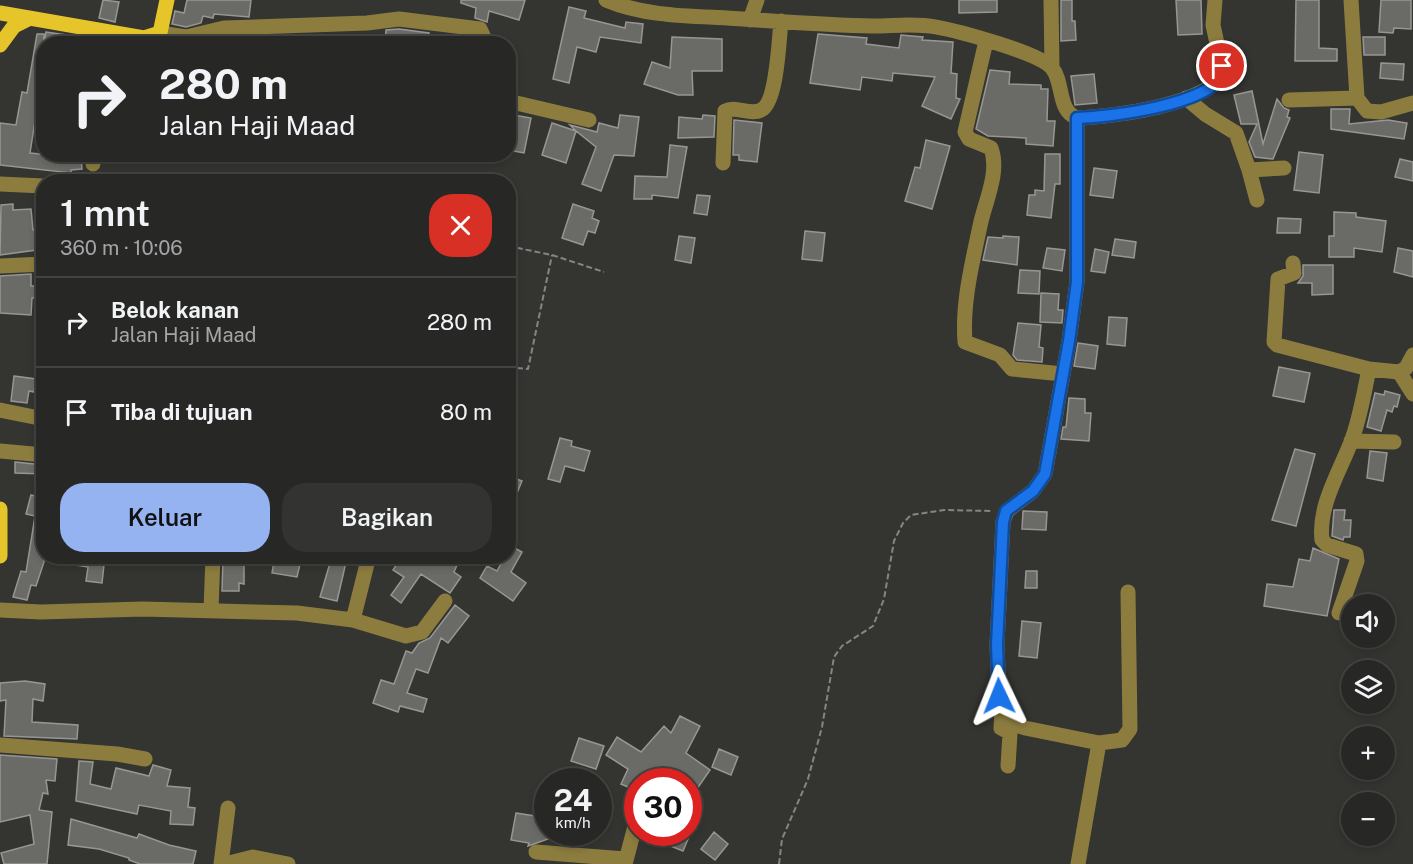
<!DOCTYPE html>
<html lang="id">
<head>
<meta charset="utf-8">
<style>
  :root { --surface:#272725; --page:#333332; --text:#f1f3f6; --muted:#a4a5a7; --line:#434442; --accent:#95b2f1 }
  body { margin:0; font-family:"Public Sans",sans-serif; background:var(--page); color:var(--text); height:100vh; display:flex; flex-direction:column; font-size:22px; white-space:nowrap }
  * { box-sizing:border-box; margin:0 }
  p { font-size:20px; color:var(--muted) }
  .icon { flex:none; width:33px; height:33px; fill:none; stroke:currentColor; stroke-width:2; stroke-linecap:round; stroke-linejoin:round }
  .map { position:relative; flex:1; overflow:hidden }
  .sheet { position:absolute; left:36px; top:174px; width:480px; height:390px; display:flex; flex-direction:column; background:var(--surface); border-radius:24px; box-shadow:0 3px 9px #0003,0 0 0 2px var(--line) }
  .sheet>* { flex:none }
  .guide { position:absolute; left:36px; top:36px; width:480px; height:126px; border-radius:24px; box-shadow:0 3px 9px #0003,0 0 0 2px var(--line); background:#272725; color:var(--text); overflow:hidden }
  .tools { position:absolute; left:1341px; top:594px; display:grid; gap:12px }
  .tools a { display:grid; place-items:center; width:54px; height:54px; border-radius:50%; background:var(--surface); box-shadow:0 3px 9px #0003,0 0 0 2px var(--line); font-size:30px }
  .speed { position:absolute; left:534px; top:768px; display:flex; gap:12px; font-size:30px; font-weight:700; text-align:center }
  .speed>* { display:grid; place-content:center; width:78px; height:78px; border-radius:50%; background:var(--surface); box-shadow:0 3px 9px #0003,0 0 0 2px var(--line); line-height:1 }
  .speed small { font-size:15px; font-weight:400 }
  .speed .limit { border:9px solid #d22; background:#fff; color:#111 }
  .pin { position:absolute; display:grid; place-items:center; width:51px; height:51px; color:#fff; margin:-26px; border:3px solid #fff; border-radius:50%; box-shadow:0 2px 6px #0007 }
  .me { position:absolute; width:66px; margin:-33px; rotate:358deg; stroke-linejoin:round; filter:drop-shadow(0 0 4px #0008) }
  .turn { display:flex; align-items:center; gap:21px; height:126px; padding:0 24px; font-size:27px }
  .turn .icon { width:78px; height:78px; stroke-width:2.5 }
  .turn b { display:block; font-size:42px; line-height:51px }
  .round { display:grid; place-items:center; flex:none; width:63px; height:63px; border-radius:24px; background:var(--page) }
  .overview { display:flex; align-items:center; justify-content:space-between; height:102px; padding:0 24px }
  h1 { font-size:36px; font-weight:600; line-height:45px }
  .action { display:flex; gap:12px; margin-top:auto; padding:12px 24px }
  .action a { flex:1; height:69px; border-radius:24px; background:var(--accent); color:#111; font-size:24px; font-weight:600; line-height:69px; text-align:center }
  .action a+a { background:var(--page); color:var(--text) }
  ul { padding:0; list-style:none }
  li { display:flex; align-items:center; gap:18px; height:90px; padding:0 24px; border-top:2px solid var(--line) }
  li div { flex:1 }
  li b { display:block; font-size:22px }
  li em { font-style:normal }
  .map>svg:first-child { display:block }
</style>
</head>
<body>
<div class="map">
<svg width="1413" height="864" viewBox="0 0 1413 864">
  <rect width="100%" height="100%" fill="#343431"/>
  <path fill="#6a6a67" stroke="#979693" stroke-width="1.5" d="M103 0 119 2 115 22 99 18Z
    M187 0H251L249 17 214 14 213 18 203 16 201 23 186 27 172 24 175 11 184 13Z
    M461 0H525L519 20 489 11 487 22 475 18 476 8 461 3Z
    M959 0H997V12L959 13Z
    M1061 0H1072V21H1075L1076 40 1061 41Z
    M1176 0H1201L1202 34 1178 35Z
    M1296 0H1319V48L1337 49V61H1295Z
    M1381 0H1411V29L1394 28 1393 33 1379 32Z
    M569 7 586 11 584 18 625 28 626 22 643 24 641 43 600 37 596 52 577 47 569 83 553 79Z
    M399 29 429 33 428 43 401 40V44H385L386 30Z
    M46 32 80 37 79 44H44Z
    M37 34H44V102L41 122 35 121 30 153 81 158 82 169 71 170V173L0 165V123L16 125 22 92 27 93Z
    M818 34 867 38 866 44 899 48 901 35 923 37 922 40 953 42 951 73 957 74 956 98 960 99 951 119 922 106 935 77 893 73 892 81 862 77 860 90 810 83Z
    M672 37 722 39V71H692L693 95H678L644 84 652 62 670 68Z
    M1363 37H1385V55H1364Z
    M1381 63 1404 64 1403 80 1380 78Z
    M990 70 1010 72 1009 84 1041 85V89H1048L1047 121H1055L1053 146 1026 144V138L988 136 976 129Z
    M1094 74 1097 103 1075 105 1071 76Z
    M1252 91 1263 144 1277 99 1284 108 1289 110 1287 117 1290 118 1273 159 1255 157 1249 142 1257 124H1241L1234 95Z
    M1331 109H1350L1349 124 1388 120 1407 123 1404 139 1331 129Z
    M508 114 531 118 524 153 508 150Z
    M620 115 639 117 634 156 614 155 601 191 582 184 596 147 576 131 566 163 542 155 552 123 576 131 570 125 597 132 599 123 618 128Z
    M703 115 715 116 714 137 678 138 679 117 702 119Z
    M734 120 762 123 757 162 739 160V155H733Z
    M926 140 950 146 932 209 905 201 915 167 920 168Z
    M670 145 687 147 678 198 652 195V199H634L635 176 667 177Z
    M1299 152 1323 155 1319 193 1294 190Z
    M1045 154H1060V184H1055L1051 218 1027 215 1029 195H1035V190L1044 191Z
    M1400 159 1413 162V181L1395 177Z
    M1094 168 1117 171 1113 198 1090 195Z
    M697 195 710 196 707 215 694 213Z
    M13 204V210L31 209 33 230 44 229V249L0 255 1 205Z
    M573 204 594 211 592 218 599 221 595 233 588 231 583 245 562 238Z
    M1334 212 1356 213V217L1386 221 1382 252 1354 248V257H1329V236H1334Z
    M1278 218 1301 219 1300 233H1277Z
    M805 231 825 233 822 261 802 259Z
    M679 236 695 238 691 263 675 260Z
    M1003 236 1019 237 1017 265 983 260 988 237 1003 238Z
    M1115 239 1136 242 1134 258 1112 255Z
    M1047 248 1065 250 1062 271 1043 268Z
    M1398 248 1413 251V277L1394 272Z
    M1095 249 1109 252 1105 273 1091 271Z
    M1303 265H1333V294L1312 295V283H1298L1303 276Z
    M1020 270 1040 271 1039 294 1018 293Z
    M31 274V286H44V297L32 298 31 315 0 313V276Z
    M1041 293 1059 294 1058 310H1063L1062 323 1040 322Z
    M1109 317 1127 318 1125 346 1107 344Z
    M1018 323 1041 325 1039 347 1043 348 1042 362 1017 360 1013 355Z
    M1078 343 1098 346 1095 369 1074 366Z
    M1279 367 1310 373 1304 402 1273 396Z
    M14 376 36 379 34 392 29 391 27 403 11 401Z
    M1385 391 1400 395 1397 407 1394 406 1392 412 1387 410 1381 431 1367 427 1375 393 1384 395Z
    M1069 398 1085 399V413H1091L1089 441 1061 439 1063 427H1066Z
    M560 438 572 441 571 446 590 451 584 471 565 466 560 482 548 479Z
    M1295 449 1315 454 1296 526 1272 520Z
    M1370 451 1387 453 1383 481 1367 478Z
    M15 462 44 465V474L15 473Z
    M508 476 522 481 509 512H508Z
    M31 495 44 498V562L36 586 31 585 27 600 13 597 21 571 26 572 35 516 26 514Z
    M1334 510H1345L1344 520H1351L1350 537H1344L1343 540 1332 536Z
    M1023 511 1047 512 1046 530 1022 529Z
    M511 546 522 552 511 572 526 583 513 601 480 578 487 566 497 571 505 556H508Z
    M1313 548 1339 559 1327 616 1264 606 1267 584 1293 587 1299 559 1310 561Z
    M64 556H105L102 583 86 581 88 567 63 563Z
    M275 556 301 560 297 577 272 573Z
    M332 556 347 558 337 601 320 597Z
    M402 556H461L454 572 461 577 450 593 421 574 401 603 391 595 404 577 393 570Z
    M223 558H244V584L239 583V591H222Z
    M1026 571H1037V588H1025Z
    M455 605 469 616 448 643 441 638 428 673 416 669 407 693 427 699 423 712 400 706 398 712 373 703 381 680 394 684 406 651 412 653 419 643 430 638Z
    M1022 621 1041 623 1037 658 1019 656Z
    M25 681 45 684 43 701 33 699 32 722 78 725 77 739 4 736 6 700 0 701V683Z
    M680 716 700 726 686 753 710 770 688 802V782H638L635 790 621 784 628 769 606 755 617 737 641 752 664 726 671 733Z
    M579 738 604 746 596 769 571 761Z
    M719 749 738 757 731 775 712 767Z
    M0 755 57 759 55 781 46 780 48 794 43 793 39 810 52 812 47 864H4L1 853 34 844 30 815 0 822Z
    M79 761 93 762 90 784 111 789 116 768 149 776 153 765 171 770 167 786 190 788 188 807 195 808 193 825 170 824 171 811 139 805 137 814 76 801Z
    M516 813 548 818V839L528 846 529 843 511 840Z
    M71 819 137 838 139 834 169 845 196 851 193 864H140L129 860V858L99 849 68 845Z
    M643 832H691L683 851 643 835Z
    M714 832 728 844 715 860 701 849Z"/>
  <g fill="none" stroke-linecap="round" stroke-linejoin="round">
    <path stroke="#858583" stroke-width="2" stroke-dasharray="6 3" stroke-linecap="butt" d="M508 246 552 255 604 272
      M508 367 528 369 552 255
      M779 864 782 839 808 779 822 727 834 657 842 646 873 626 884 599 894 541 903 523 911 515 944 510 991 511"/>
    <path stroke="#8c7d3f" stroke-width="15" d="M606 0C644 16 687 16 727 18 776 21 824 25 873 26 894 26 915 23 936 27 958 31 1040 53 1052 68 1064 82 1057 111 1077 118
      M1051 0 1052 67
      M1351 0 1357 98
      M750 20 757 0
      M160 33 186 37 224 28 367 23 399 19 480 29 487 44
      M986 41 965 132 969 139 991 148C1000 173 985 201 980 226 972 264 962 303 965 342L1000 355 1012 369 1063 374
      M91 44 92 30
      M1186 98 1205 114 1236 133 1249 170 1284 168
      M1289 100 1357 98 1367 111 1381 112 1413 103
      M508 101 589 120
      M1077 118V282L1069 341 1045 474 1033 491 1007 511 1003 522 997 645 999 696 1002 711 1013 724 1025 728 1099 743 1078 864
      M1077 118C1109 117 1213 105 1223 71L1213 25 1215 0
      M723 163 725 111C736 105 750 116 761 110 777 103 779 39 781 21
      M93 164V154
      M1249 170 1257 200
      M0 184 44 186
      M1293 263 1294 273 1278 279 1274 342 1277 345 1369 369 1399 372 1406 368 1413 355
      M0 266 44 264
      M1399 372 1413 394
      M0 410 44 419
      M1351 441 1394 442
      M0 451 44 455
      M0 610 41 612 143 609 297 613 353 620 406 636 422 632 445 601
      M211 610 213 556
      M1339 613 1357 561 1356 554 1327 545 1322 540C1318 506 1339 473 1351 442 1360 419 1364 393 1369 369
      M353 620 369 556
      M1002 711 1001 728 1010 733 1008 766
      M1099 743 1122 740 1130 729 1128 592
      M0 745 117 754 145 759
      M536 852 625 859
      M221 864 228 808
      M225 864 253 857 288 864
      M625 864 638 815"/>
    <path stroke="#e6c52b" stroke-width="15" d="M0 13 144 38 160 33 167 0
      M0 45 14 26 30 18
      M0 509V556"/>
  </g>
  <g fill="none" stroke-linecap="round" stroke-linejoin="round">
    <g stroke="#114b97" stroke-width="15">
      <path id="route" d="M999 696 997 645 1003 522 1006 511 1033 491 1045 474 1069 341 1077 282V118C1110 117 1208 105 1223 74L1222 66"/>
    </g>
    <use href="#route" stroke="#1a73e8" stroke-width="10"/>
  </g>
</svg>
<div class="tools">
<a><svg class="icon" aria-label="sound" viewBox="0 0 24 24"><path d="M4 9h4l5-4v14l-5-4H4zM17 9q2 3 0 6"/></svg></a>
<a><svg class="icon" aria-label="layers" viewBox="0 0 24 24"><path d="M12 4l9 5-9 5-9-5zM3 14l9 5 9-5"/></svg></a>
<a>+</a>
<a>−</a>
</div>
<div class="speed"><div>24<small>km/h</small></div><div class="limit">30</div></div>
<div class="pin" style="left:1222px;top:66px;background:#d93025"><svg class="icon" aria-label="arrive" viewBox="0 0 24 24"><path d="M6 21V4h12l-3 4 3 4H6"/></svg></div>
<svg class="me" style="left:999px;top:696px" viewBox="-20 -20 40 40"><path d="M0-17L14 15 0 8-14 15z" fill="#1a73e8" stroke="#fff" stroke-width="4"/></svg>
<div class="guide">
<div class="turn"><svg class="icon" aria-label="right" viewBox="0 0 24 24"><path d="M7 20v-9h11M14 6l5 5-5 5"/></svg><div><b>280 m</b>Jalan Haji Maad</div></div>
</div>
<section class="sheet">
<div class="overview"><div><h1>1 mnt</h1><p>360 m · 10:06</p></div><a class="round" style="background:#d93025;color:#fff"><svg class="icon" aria-label="close" viewBox="0 0 24 24"><path d="M6 6l12 12M18 6L6 18"/></svg></a></div>
<ul>
<li><svg class="icon" aria-label="right" viewBox="0 0 24 24"><path d="M7 20v-9h11M14 6l5 5-5 5"/></svg><div><b>Belok kanan</b><p>Jalan Haji Maad</p></div><em>280 m</em></li>
<li><svg class="icon" aria-label="arrive" viewBox="0 0 24 24"><path d="M6 21V4h12l-3 4 3 4H6"/></svg><div><b>Tiba di tujuan</b></div><em>80 m</em></li>
</ul>
<div class="action"><a>Keluar</a><a>Bagikan</a></div>
</section>
</div>
</body>
</html>
